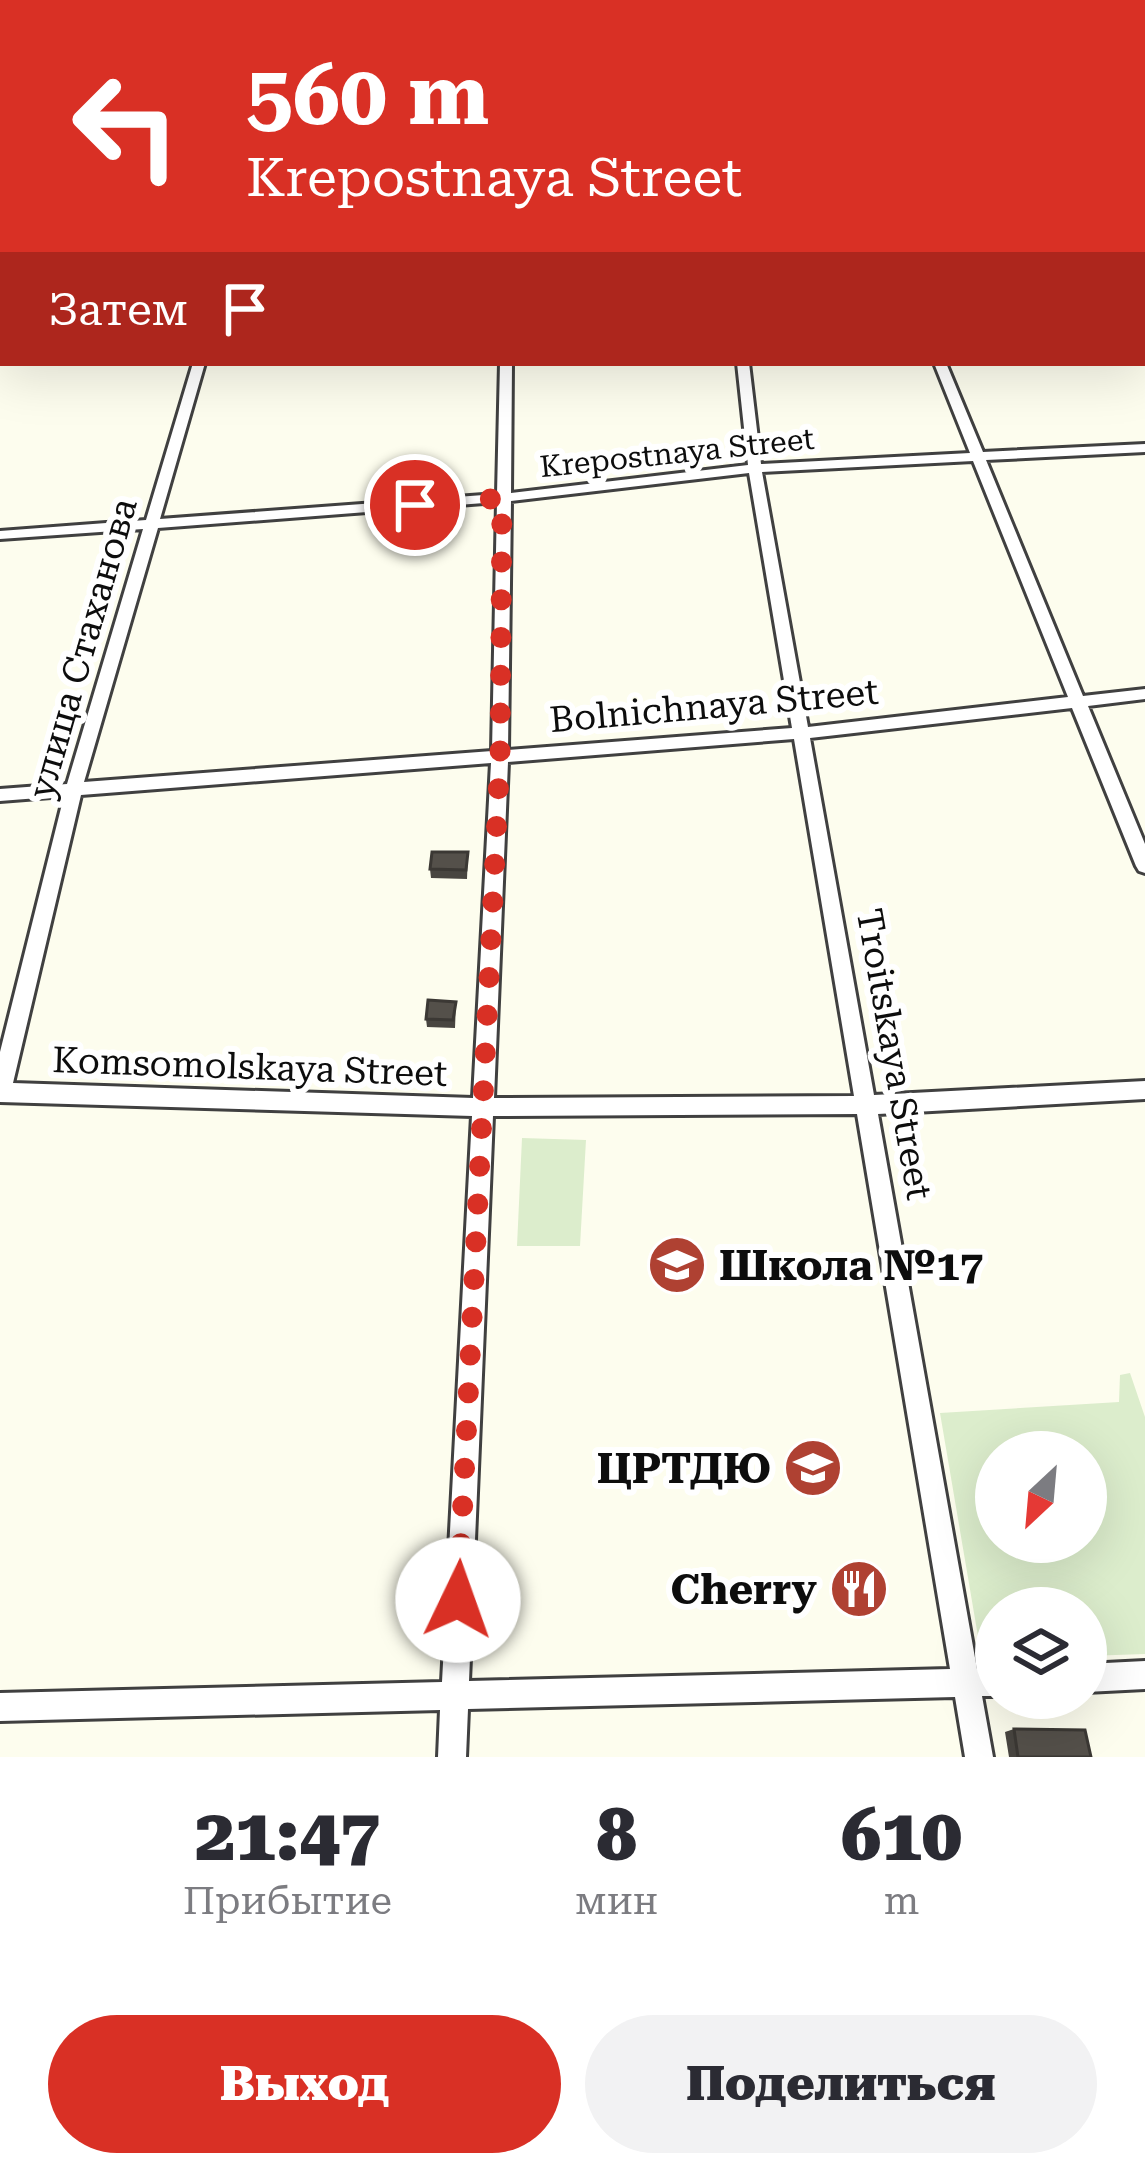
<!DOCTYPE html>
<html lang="ru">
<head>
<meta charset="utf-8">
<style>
  :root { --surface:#fff; --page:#f2f2f3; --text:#2b2b33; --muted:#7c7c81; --accent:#d93025 }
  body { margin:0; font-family:"Roboto Serif",serif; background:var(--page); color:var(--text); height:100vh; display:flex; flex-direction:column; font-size:45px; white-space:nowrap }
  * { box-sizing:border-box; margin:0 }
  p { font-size:39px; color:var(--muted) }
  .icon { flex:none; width:66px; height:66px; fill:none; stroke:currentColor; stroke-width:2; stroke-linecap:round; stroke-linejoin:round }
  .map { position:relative; height:1757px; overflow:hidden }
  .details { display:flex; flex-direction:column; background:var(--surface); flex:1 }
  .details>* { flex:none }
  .banner { position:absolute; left:0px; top:0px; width:1146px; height:366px; box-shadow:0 12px 48px #0002; background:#d93025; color:#fff; overflow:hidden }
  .needle { width:78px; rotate:206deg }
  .fabs { position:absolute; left:975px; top:1431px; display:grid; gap:24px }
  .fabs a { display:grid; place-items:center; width:132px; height:132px; border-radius:50%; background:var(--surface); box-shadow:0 12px 48px #0002; font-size:60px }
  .pin { position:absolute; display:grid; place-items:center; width:102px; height:102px; color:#fff; margin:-51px; border:6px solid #fff; border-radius:50%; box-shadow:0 3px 12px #0007 }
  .me { position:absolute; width:132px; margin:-66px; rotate:3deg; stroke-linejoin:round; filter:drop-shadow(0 0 9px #0008) }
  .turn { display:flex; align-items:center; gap:42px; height:252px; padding:0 48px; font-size:54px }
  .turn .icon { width:156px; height:156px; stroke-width:2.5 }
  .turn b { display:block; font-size:84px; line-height:102px }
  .then { display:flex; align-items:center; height:114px; padding:0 48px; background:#0003; gap:24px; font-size:45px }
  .eta { display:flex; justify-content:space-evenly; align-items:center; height:204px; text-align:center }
  .eta b { font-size:72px; font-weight:800; line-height:84px }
  .primary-button { display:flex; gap:24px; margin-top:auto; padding:24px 48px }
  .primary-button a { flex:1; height:138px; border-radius:72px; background:var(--accent); color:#fff; font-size:48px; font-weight:800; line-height:138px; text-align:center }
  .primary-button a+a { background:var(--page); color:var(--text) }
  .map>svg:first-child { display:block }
</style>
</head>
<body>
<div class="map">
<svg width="1145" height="1757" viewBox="0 0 1145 1757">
  <rect width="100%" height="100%" fill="#fdfdee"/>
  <path fill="#dcedcc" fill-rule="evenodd" d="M522 1138 586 1140 580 1246H517Z
    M1130 1373 1145 1417V1654L1086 1656V1608H996V1660H982L940 1413 1119 1402 1120 1375ZM1086 1452V1542H996V1452Z"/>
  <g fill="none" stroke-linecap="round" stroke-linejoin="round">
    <g stroke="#404040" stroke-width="6">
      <path id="minor" d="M43 0H51L49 3H41Z
        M200 0H208L206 3H198Z
        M318 0H326L325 3H317Z
        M526 0H534V3H526Z
        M688 0H696L697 3H689Z
        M799 0H807L808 3H800Z
        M984 0H992L994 3H986Z
        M1126 0H1134L1136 3H1128Z
        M1143 14H1145V20H1143Z
        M3 56V65L0 66V57Z
        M1143 98H1145V104H1143Z
        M0 208H3V214H0Z
        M1143 248H1145V258H1143Z
        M0 325H3V331H0Z
        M3 339V352L0 353V340Z
        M1143 343H1145V351H1143Z
        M193 363H205L160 519 497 494 500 363H512L511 493 748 465 737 363H749L761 464 970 453 934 363H946L983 452 1145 444V452L986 460 1083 696 1145 689V699L1088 706 1145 844V873L1139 871 1136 866 1072 708 810 738 874 1095 1145 1081V1099L878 1114 977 1669 996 1668V1696H982L993 1757H965L955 1697 468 1709 466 1757H438L440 1710 0 1721V1693L442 1682 472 1116 0 1102V1052L64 796 0 801V789L67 784 143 529 0 539V531L146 520ZM973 461 1068 697 808 727 762 472ZM749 473 792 728 508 750 511 501ZM497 502 492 751 84 782 158 528ZM794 739 854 1096 494 1098 508 762ZM491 763 473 1098 13 1083 81 795ZM857 1114 950 1669 469 1681 493 1116Z
        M1145 1661V1689L1086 1692V1664Z"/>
    </g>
    <use href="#minor" fill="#fff" fill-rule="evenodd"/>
  </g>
  <path fill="#484540" d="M587 0H639V3H587Z
    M468 852 467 879 431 878 430 869Z
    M456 1002 455 1028 427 1027 426 1019Z
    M1014 1729 1091 1757H1009L1005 1732Z"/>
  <path fill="#54504a" stroke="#3b3834" stroke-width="3" d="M432 852H468L466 870 430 869Z
    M428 1000 456 1002 453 1020 426 1019Z
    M1014 1729 1085 1730 1091 1757H1018Z"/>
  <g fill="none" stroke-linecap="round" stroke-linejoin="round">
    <path stroke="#d93025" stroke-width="21" stroke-dasharray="0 37.8" d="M415 505 502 498 500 757 458 1600"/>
  </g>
  <defs>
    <g id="school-disc" transform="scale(3)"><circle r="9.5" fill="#af4132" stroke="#fff"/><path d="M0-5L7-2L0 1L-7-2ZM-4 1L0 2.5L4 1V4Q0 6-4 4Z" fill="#fff"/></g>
    <g id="restaurant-disc" transform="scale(3)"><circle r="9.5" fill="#af4132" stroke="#fff"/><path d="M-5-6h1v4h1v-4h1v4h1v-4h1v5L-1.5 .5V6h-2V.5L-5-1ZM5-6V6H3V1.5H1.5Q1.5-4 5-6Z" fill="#fff"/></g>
  </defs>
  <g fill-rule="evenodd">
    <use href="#school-disc" x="677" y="1265"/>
    <use href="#school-disc" x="813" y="1468"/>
    <use href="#restaurant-disc" x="859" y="1589"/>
  </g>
  <g text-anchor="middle" stroke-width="12" stroke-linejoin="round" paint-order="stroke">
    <g font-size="30" fill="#0d0d0d" stroke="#fff">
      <text transform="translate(677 453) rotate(-6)" y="10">Krepostnaya Street</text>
    </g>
    <g font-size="36" fill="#0d0d0d" stroke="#fff">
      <text transform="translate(82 648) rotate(-74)" y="13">улица Стаханова</text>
      <text transform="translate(714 705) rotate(-5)" y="13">Bolnichnaya Street</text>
      <text transform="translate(895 1054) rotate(80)" y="13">Troitskaya Street</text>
      <text transform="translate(250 1066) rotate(2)" y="13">Komsomolskaya Street</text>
    </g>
    <g font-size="42" font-weight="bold" fill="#0d0d0d" stroke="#fff" text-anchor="end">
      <text x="719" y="1280" text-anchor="start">Школа №17</text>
      <text x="771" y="1483">ЦРТДЮ</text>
      <text x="817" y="1604">Cherry</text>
    </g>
  </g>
</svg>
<div class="fabs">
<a><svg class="needle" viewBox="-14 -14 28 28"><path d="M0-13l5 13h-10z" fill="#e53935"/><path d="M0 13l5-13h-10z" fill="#7c7c81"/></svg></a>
<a><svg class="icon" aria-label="layers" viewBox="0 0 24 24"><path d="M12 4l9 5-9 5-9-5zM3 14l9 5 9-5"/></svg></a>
</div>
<div class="pin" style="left:415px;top:505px;background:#d93025"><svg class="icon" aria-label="arrive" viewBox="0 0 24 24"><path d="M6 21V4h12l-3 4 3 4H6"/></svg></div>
<svg class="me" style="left:458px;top:1600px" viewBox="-20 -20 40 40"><circle r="19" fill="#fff"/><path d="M0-13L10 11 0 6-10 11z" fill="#d93025"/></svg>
<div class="banner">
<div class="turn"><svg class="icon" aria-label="left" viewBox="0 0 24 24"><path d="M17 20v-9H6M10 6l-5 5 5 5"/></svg><div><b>560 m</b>Krepostnaya Street</div></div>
<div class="then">Затем<svg class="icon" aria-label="arrive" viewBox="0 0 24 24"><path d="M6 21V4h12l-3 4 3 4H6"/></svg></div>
</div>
</div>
<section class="details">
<div class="eta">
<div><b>21:47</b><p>Прибытие</p></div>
<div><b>8</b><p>мин</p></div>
<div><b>610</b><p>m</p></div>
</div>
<div class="primary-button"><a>Выход</a><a>Поделиться</a></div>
</section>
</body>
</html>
